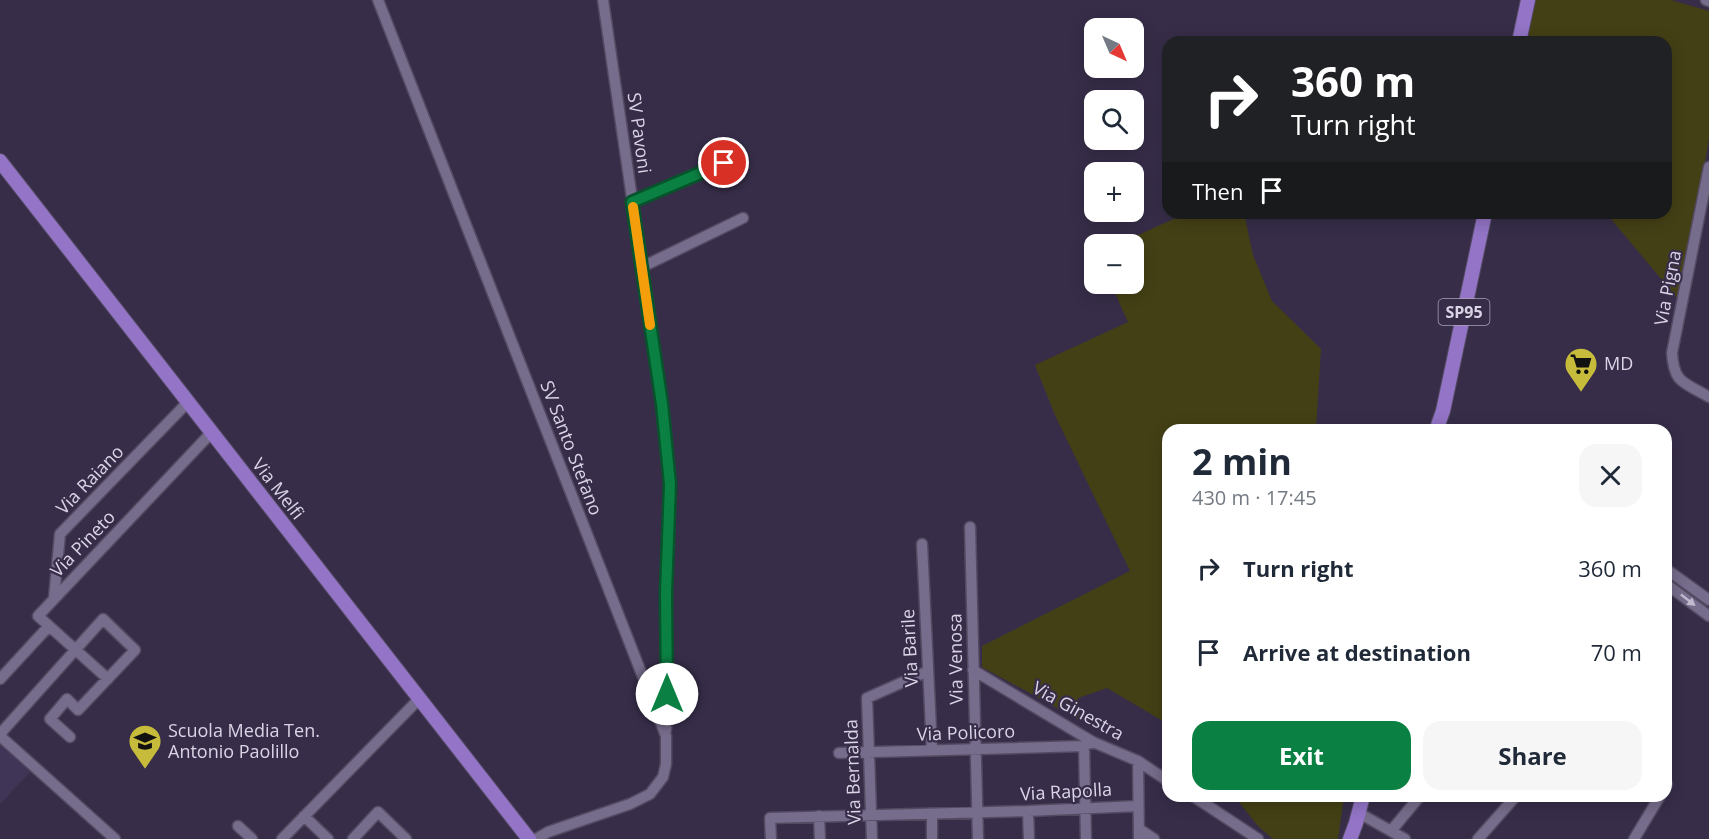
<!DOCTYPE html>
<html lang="en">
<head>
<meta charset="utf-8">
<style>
  :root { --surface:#fff; --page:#f6f6f7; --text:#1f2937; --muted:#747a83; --accent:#0b8043 }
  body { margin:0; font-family:"Open Sans",sans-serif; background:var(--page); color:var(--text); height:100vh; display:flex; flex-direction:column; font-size:22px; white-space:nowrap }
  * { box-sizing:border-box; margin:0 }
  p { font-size:20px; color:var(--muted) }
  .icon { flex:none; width:33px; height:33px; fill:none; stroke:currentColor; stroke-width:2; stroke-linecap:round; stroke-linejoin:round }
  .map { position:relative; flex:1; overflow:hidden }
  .sheet { position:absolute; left:1162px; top:424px; width:510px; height:378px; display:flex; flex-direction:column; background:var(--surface); border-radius:18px; box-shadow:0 3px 15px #0003 }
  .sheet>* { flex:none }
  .guide { position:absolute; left:1162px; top:36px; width:510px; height:183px; border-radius:18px; box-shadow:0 3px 15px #0003; background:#202124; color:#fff; overflow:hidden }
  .needle { width:39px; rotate:136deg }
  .tools { position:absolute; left:1084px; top:18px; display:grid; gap:12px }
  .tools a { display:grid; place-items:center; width:60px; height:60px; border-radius:12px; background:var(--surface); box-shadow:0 3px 15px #0003; font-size:30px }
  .pin { position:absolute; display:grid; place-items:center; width:51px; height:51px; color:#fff; margin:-26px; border:3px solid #fff; border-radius:50%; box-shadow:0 2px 6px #0007 }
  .me { position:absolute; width:66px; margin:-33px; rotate:0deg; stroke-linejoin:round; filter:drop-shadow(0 0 4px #0008) }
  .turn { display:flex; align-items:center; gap:21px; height:126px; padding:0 30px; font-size:27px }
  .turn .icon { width:78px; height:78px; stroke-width:2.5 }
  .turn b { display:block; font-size:42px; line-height:51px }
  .then { display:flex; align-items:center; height:57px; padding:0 30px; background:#0003; gap:12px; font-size:22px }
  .round { display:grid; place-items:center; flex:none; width:63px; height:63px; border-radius:18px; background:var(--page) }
  .head { display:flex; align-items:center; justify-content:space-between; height:102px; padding:0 30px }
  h1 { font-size:36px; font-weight:700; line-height:45px }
  .primary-button { display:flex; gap:12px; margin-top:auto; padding:12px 30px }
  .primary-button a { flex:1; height:69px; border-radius:18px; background:var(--accent); color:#fff; font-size:24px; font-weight:700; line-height:69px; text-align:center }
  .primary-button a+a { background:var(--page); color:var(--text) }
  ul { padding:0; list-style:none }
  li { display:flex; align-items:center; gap:18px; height:84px; padding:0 30px }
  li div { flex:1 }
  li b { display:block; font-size:22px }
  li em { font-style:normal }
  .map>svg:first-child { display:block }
</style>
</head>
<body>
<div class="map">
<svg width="1709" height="839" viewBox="0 0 1709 839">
  <rect width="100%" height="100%" fill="#372d49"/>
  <path fill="#413557" d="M0 744 30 772 0 804Z"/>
  <path fill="#444015" d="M1535 0H1671L1709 11V138L1682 304 1606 213H1666V42H1527Z
    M1187 213H1244L1253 255 1272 301 1321 349 1316 430H1168V724L1107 688 1078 698 1081 721 982 667V646L1130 571 1055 415 1035 365 1128 322 1111 284H1134V244H1118Z
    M1235 797H1344L1338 839H1273L1257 825Z"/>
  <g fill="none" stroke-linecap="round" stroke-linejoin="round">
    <g stroke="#534a62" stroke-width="13">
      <path id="minor" d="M378 0 666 736V764L663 777 650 794 630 804 548 832 536 839
        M603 0 662 404 670 484 666 593V730
        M1706 0 1709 1
        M1709 167 1672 353C1674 384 1684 382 1709 397
        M632 202 724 163
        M642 267 743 218
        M970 527 978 839
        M922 544 932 750
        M1666 569 1709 600
        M1666 584 1709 616
        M54 598 60 534 188 402
        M973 670 1093 742 1138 761 1168 781
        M0 679 49 626
        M108 679 38 616 211 433
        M0 734 103 619 135 650 78 710 67 699 50 719 70 737
        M0 736 115 839
        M1084 746 1086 839
        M839 753 1084 746 1093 742
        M1138 761 1139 839
        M1666 785 1667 784
        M1193 796 1258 839
        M1028 811 1029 839
        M1359 813 1405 839
        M304 816 328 839
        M819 816 820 839
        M238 826 252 839
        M1139 829 1154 839
        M1391 831 1420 796
        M282 839 419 699
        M353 839 378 812 406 839
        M771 839 770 818 1028 811 1138 806
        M872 839 867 698 928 671
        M932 839V814
        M1478 839 1516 796
        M1634 839 1660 796"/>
    </g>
    <g stroke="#534a62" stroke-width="16">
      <path id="major" d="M1519 42 1528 0
        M0 161 529 839
        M1438 425 1443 411 1485 213
        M1350 839 1356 823 1363 796"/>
    </g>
    <use href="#minor" stroke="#766c8b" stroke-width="10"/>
    <use href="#major" stroke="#9374c6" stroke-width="14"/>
  </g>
  <defs><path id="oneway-solid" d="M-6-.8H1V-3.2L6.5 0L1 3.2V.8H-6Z" transform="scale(1.5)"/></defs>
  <use fill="#c1bacf" href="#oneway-solid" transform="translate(1688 600) rotate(38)"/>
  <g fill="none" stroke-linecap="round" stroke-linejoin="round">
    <g stroke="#07532c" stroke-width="15">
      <path id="route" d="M667 694 666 593 670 484 662 404 632 202 724 163"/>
    </g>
    <use href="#route" stroke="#0b8043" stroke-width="10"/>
    <path stroke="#f59e0b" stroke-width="10" d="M633 207 650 325"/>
  </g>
  <defs>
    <g id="supermarket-pin" transform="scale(1.725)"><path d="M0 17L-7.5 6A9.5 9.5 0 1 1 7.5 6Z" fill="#c7bb3b" stroke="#372d49"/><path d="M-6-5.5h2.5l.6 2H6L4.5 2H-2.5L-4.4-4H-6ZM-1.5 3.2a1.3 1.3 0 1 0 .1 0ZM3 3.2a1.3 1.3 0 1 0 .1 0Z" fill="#111"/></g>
    <g id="school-pin" transform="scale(1.725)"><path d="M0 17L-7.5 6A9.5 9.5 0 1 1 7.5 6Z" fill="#c7bb3b" stroke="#372d49"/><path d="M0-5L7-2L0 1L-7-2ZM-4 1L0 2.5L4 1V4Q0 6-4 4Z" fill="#111"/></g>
  </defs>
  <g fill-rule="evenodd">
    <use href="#supermarket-pin" x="1581" y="364"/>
    <use href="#school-pin" x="145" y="741"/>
  </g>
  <g text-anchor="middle" stroke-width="4.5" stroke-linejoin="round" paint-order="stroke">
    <rect fill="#372d49" stroke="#a9a2b7" stroke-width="1.5" x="1438.5" y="299" width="51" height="26" rx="4.5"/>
    <g font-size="16" font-weight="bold" fill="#dad4e6">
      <text x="1464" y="318">SP95</text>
    </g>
    <g font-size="18" fill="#dad4e6" stroke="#372d49">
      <text transform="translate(639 133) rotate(82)" y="6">SV Pavoni</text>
      <text transform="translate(1668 288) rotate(-79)" y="6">Via Pigna</text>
      <text transform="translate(571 448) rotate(69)" y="6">SV Santo Stefano</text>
      <text transform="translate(90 480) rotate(-46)" y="6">Via Raiano</text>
      <text transform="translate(278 489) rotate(52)" y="6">Via Melfi</text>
      <text transform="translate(83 544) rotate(-46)" y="6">Via Pineto</text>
      <text transform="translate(910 648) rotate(-93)" y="6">Via Barile</text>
      <text transform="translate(956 659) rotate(-91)" y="6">Via Venosa</text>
      <text transform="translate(1078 711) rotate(29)" y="6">Via Ginestra</text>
      <text transform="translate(966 733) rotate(-2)" y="6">Via Policoro</text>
      <text transform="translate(853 772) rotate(-92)" y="6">Via Bernalda</text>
      <text transform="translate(1066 792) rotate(-3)" y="6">Via Rapolla</text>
    </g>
    <g font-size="18" fill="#dad4e6" stroke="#372d49" text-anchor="start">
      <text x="1604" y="370">MD</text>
      <text x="168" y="737">Scuola Media Ten.<tspan x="168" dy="21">Antonio Paolillo</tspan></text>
    </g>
  </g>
</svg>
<div class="tools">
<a><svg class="needle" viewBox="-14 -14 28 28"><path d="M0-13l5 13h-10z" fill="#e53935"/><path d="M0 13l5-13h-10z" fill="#747a83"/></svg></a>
<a><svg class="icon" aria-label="search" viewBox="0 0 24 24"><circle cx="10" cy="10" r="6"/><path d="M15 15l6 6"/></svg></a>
<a>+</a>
<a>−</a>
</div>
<div class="pin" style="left:724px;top:163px;background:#d93025"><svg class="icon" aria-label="arrive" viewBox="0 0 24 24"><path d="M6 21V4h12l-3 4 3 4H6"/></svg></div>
<svg class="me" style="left:667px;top:694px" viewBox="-20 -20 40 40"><circle r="19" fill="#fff"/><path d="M0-13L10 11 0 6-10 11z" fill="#0b8043"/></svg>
<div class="guide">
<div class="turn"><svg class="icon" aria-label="right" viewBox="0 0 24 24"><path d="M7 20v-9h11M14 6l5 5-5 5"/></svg><div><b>360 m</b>Turn right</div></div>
<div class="then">Then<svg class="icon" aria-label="arrive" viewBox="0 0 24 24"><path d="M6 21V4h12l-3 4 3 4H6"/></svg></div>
</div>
<section class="sheet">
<div class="head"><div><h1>2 min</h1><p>430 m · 17:45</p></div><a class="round"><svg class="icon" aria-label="close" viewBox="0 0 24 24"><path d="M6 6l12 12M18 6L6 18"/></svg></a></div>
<ul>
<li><svg class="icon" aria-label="right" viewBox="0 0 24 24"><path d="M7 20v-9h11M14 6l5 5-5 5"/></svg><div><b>Turn right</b></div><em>360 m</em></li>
<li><svg class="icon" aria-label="arrive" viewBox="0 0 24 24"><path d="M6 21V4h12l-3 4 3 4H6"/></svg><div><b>Arrive at destination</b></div><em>70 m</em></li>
</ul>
<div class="primary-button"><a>Exit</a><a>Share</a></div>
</section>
</div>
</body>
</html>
